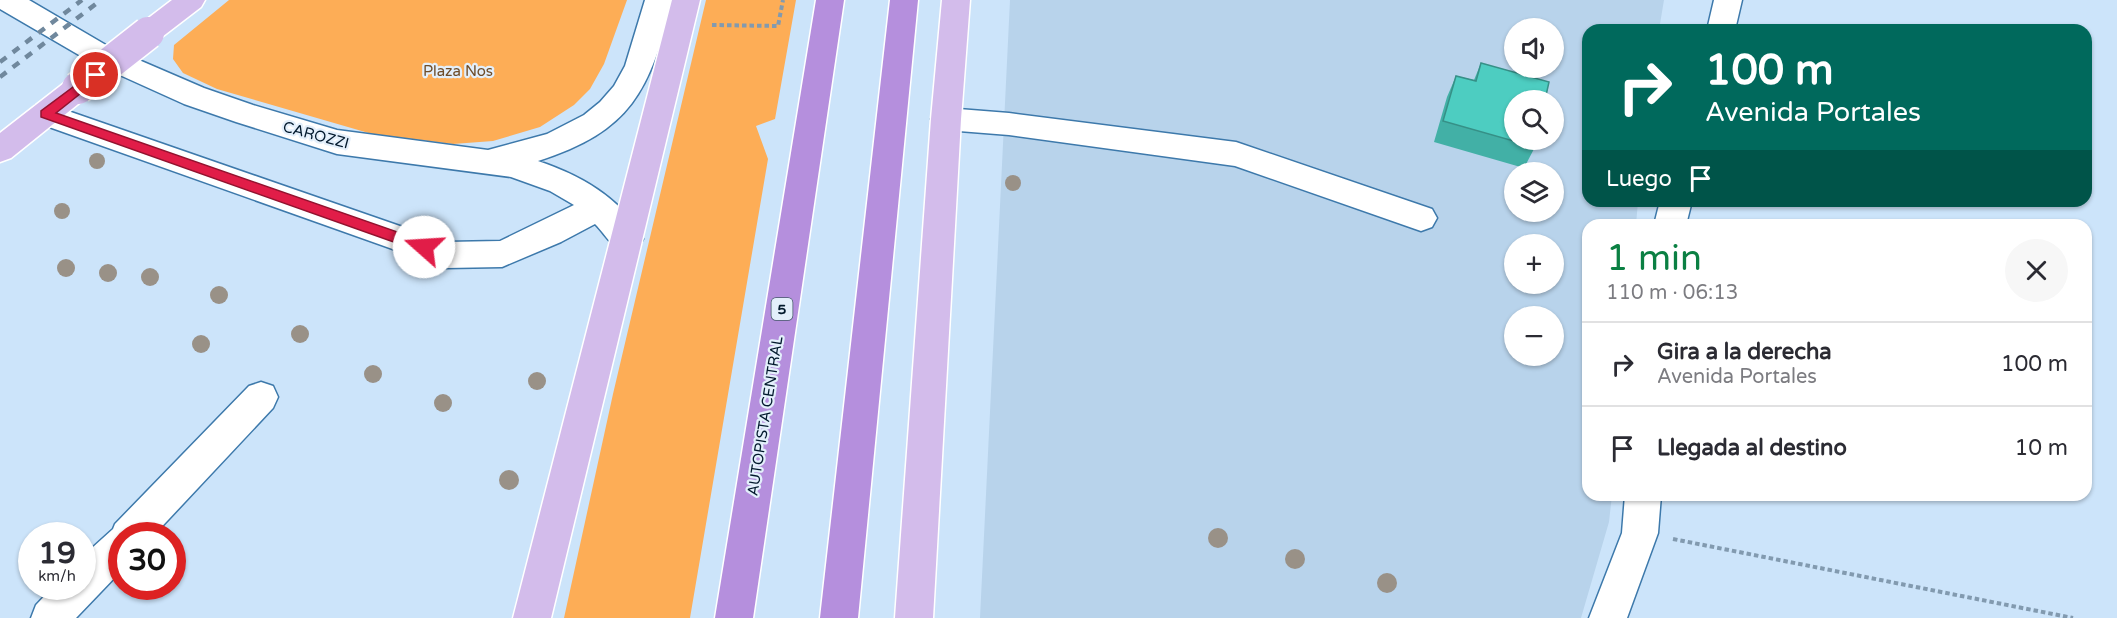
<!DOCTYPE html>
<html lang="es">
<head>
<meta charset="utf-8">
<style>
  :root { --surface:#fff; --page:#f7f7f7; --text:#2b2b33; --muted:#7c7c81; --line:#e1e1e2; --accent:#0b8043 }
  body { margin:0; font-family:"Varela Round",sans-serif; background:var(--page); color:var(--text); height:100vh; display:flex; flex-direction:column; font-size:22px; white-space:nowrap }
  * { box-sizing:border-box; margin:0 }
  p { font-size:20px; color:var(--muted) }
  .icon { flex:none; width:33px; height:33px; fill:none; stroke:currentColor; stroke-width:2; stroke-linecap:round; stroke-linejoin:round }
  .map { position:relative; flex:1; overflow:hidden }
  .details { position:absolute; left:1582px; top:219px; width:510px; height:282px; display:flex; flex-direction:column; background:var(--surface); border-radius:18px; box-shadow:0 2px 4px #0004 }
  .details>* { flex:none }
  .banner { position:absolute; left:1582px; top:24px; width:510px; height:183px; border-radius:18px; box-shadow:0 2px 4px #0004; background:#00695c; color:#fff; overflow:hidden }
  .tools { position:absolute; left:1504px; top:18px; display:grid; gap:12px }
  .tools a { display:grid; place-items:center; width:60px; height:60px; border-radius:50%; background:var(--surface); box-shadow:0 2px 4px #0004; font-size:30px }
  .speed { position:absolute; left:18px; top:522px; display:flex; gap:12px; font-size:30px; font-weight:700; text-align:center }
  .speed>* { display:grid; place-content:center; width:78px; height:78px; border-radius:50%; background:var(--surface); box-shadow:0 2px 4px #0004; line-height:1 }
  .speed small { font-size:15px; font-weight:400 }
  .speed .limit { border:9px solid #d22; background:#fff; color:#111 }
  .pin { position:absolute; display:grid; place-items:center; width:51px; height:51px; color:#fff; margin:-26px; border:3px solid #fff; border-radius:50%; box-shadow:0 2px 6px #0007 }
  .me { position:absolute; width:66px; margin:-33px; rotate:289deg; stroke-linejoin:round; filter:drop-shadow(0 0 4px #0008) }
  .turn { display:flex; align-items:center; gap:21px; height:126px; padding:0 24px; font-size:27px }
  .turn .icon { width:78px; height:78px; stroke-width:2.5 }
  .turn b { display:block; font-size:42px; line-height:51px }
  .then { display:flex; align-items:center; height:57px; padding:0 24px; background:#0003; gap:12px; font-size:22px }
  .round { display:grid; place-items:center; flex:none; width:63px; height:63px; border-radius:32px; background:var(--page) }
  .summary { display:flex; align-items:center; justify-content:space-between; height:102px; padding:0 24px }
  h1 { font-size:36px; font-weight:600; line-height:45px; color:var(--accent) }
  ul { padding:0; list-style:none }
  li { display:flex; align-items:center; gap:18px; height:84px; padding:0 24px; border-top:2px solid var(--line) }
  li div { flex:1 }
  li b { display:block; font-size:22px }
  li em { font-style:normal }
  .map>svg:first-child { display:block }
</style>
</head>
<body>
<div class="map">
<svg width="2117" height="618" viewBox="0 0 2117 618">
  <rect width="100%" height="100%" fill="#cce4fa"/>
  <path fill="#b8d3eb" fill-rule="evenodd" d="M1010 0H1664L1659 30H1588V201H1638L1636 225H1588V495H1612L1609 522 1581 618H980ZM1515 28H1554V68H1515ZM1515 100H1554V140H1515ZM1515 172H1554V212H1515ZM1515 244H1554V284H1515ZM1515 316H1554V356H1515Z"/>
  <path fill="#fdad56" d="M229 0H627L604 64 590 89 574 105 540 127 493 141 453 144 372 134 217 89 183 73 173 59 174 45Z
    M706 0H796L775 119 756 126 768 159 690 618H564L613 394Z"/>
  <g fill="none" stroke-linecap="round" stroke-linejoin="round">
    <g stroke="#3d79ab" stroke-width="3">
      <path id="minor" d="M0 0H29L111 48 204 88 253 105 337 130 488 150 547 134 584 115 600 102 614 86 625 66 645 0H673C649 91 632 131 538 161 580 175 622 198 643 239L638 248C614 256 610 239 595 224L561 242 502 267 446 268 35 122 30 114 35 106 45 103 446 242 500 241 574 205 550 191 511 177 337 154 236 122 184 104 91 62 0 9Z
        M1714 0H1742L1735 30H1707Z
        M946 108 1009 113 1236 142 1432 209 1437 218 1432 227 1421 231 1235 166 1009 135 946 130 936 127 931 119 936 111Z
        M1660 201H1692L1686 225H1654Z
        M261 382 273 386 278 397 273 408 153 536H122V570L76 618H31L36 605 54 586H82V557L113 529 115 524 249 386Z
        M1625 495H1661L1658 533 1627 618H1589L1622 533Z"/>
    </g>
    <g stroke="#fff" stroke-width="3">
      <path id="major" d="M172 0H205L201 7 158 40 148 43 138 40 134 33 138 26Z
        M672 0H700L551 618H513Z
        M942 0H970L961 119 933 618H895L931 119Z
        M78 77 88 80 93 88 88 96 11 158 0 162V133L68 80Z"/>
    </g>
    <g stroke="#fff" stroke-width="3">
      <path id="highway" d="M816 0H844L753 618H715Z
        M890 0H918L858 618H820Z"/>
    </g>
    <path stroke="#829aaf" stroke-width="4" stroke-dasharray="4.5 3" stroke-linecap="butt" d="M712 25 778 26 783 0
      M1673 539 2073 618"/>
    <use href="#minor" fill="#fff" fill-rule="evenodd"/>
    <use href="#major" fill="#d3bceb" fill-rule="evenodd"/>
    <use href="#highway" fill="#b58fdd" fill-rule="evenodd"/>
    <path stroke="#70889d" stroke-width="4.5" stroke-dasharray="8 8" stroke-linecap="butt" d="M0 62 82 0
      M0 77 101 0"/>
    <g stroke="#fff" stroke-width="35" stroke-linecap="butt">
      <path id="major-bridge" d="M78 88 148 33"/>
    </g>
    <use href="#major-bridge" stroke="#d3bceb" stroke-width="32"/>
  </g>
  <g fill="#999187">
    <circle cx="97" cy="161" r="8"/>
    <circle cx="1013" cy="183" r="8"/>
    <circle cx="62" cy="211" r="8"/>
    <circle cx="66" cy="268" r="9"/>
    <circle cx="108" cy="273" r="9"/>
    <circle cx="150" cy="277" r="9"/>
    <circle cx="219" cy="295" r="9"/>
    <circle cx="300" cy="334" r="9"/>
    <circle cx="201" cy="344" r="9"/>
    <circle cx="373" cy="374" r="9"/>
    <circle cx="537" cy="381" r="9"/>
    <circle cx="443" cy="403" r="9"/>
    <circle cx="509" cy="480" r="10"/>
    <circle cx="1218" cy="538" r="10"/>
    <circle cx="1295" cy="559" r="10"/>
    <circle cx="1387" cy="583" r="10"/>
  </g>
  <path fill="#42b0a6" d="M1481 63 1535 147 1524 168 1434 142 1447 97 1456 76 1474 80Z"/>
  <path fill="#4dcdc1" stroke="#369087" stroke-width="1.5" d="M1481 63 1549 82 1545 100H1515V140H1536L1535 147 1443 121 1456 76 1476 81Z"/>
  <path fill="#e11d48" stroke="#92132f" stroke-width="1.5" d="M96 70 102 75 100 78 56 113 429 243 431 247 429 251H419L41 117V111Z"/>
  <g text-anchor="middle" stroke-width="4.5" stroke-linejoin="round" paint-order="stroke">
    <rect fill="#e3effb" stroke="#46596b" stroke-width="1.5" x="771.5" y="298" width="21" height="22" rx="4.5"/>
    <g font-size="14" font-weight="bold" fill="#02192d">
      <text x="782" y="314">5</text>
    </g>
    <g font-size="15" fill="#6f4d29" stroke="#e3effb">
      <text x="458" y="76">Plaza Nos</text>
    </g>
    <g font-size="15" fill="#02192d" stroke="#e3effb">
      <text transform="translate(316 135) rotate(15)" y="5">CAROZZI</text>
      <text transform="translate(765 416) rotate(-81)" y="5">AUTOPISTA CENTRAL</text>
    </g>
  </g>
</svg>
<div class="tools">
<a><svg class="icon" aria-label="sound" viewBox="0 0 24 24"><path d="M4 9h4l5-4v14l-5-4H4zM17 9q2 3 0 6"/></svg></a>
<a><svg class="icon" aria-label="search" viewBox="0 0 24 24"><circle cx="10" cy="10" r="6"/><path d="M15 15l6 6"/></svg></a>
<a><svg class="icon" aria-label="layers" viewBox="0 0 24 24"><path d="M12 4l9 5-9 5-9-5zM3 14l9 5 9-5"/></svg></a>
<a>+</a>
<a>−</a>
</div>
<div class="speed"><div>19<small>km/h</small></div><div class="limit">30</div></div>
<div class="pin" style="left:96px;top:75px;background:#d93025"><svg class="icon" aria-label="arrive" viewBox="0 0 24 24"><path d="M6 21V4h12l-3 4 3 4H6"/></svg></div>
<svg class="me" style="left:424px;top:247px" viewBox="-20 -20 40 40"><circle r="19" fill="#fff"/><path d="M0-13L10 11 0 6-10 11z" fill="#e11d48"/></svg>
<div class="banner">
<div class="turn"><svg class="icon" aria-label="right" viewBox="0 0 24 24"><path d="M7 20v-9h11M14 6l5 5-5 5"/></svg><div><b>100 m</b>Avenida Portales</div></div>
<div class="then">Luego<svg class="icon" aria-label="arrive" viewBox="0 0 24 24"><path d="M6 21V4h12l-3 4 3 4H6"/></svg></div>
</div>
<section class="details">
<div class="summary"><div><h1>1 min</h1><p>110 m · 06:13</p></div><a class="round"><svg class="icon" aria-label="close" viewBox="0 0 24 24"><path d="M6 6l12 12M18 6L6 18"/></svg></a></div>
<ul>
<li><svg class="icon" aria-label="right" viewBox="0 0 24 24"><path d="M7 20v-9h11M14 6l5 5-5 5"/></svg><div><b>Gira a la derecha</b><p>Avenida Portales</p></div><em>100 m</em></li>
<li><svg class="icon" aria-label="arrive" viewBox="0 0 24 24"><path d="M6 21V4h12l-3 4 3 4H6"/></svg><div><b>Llegada al destino</b></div><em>10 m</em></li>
</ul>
</section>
</div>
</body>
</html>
